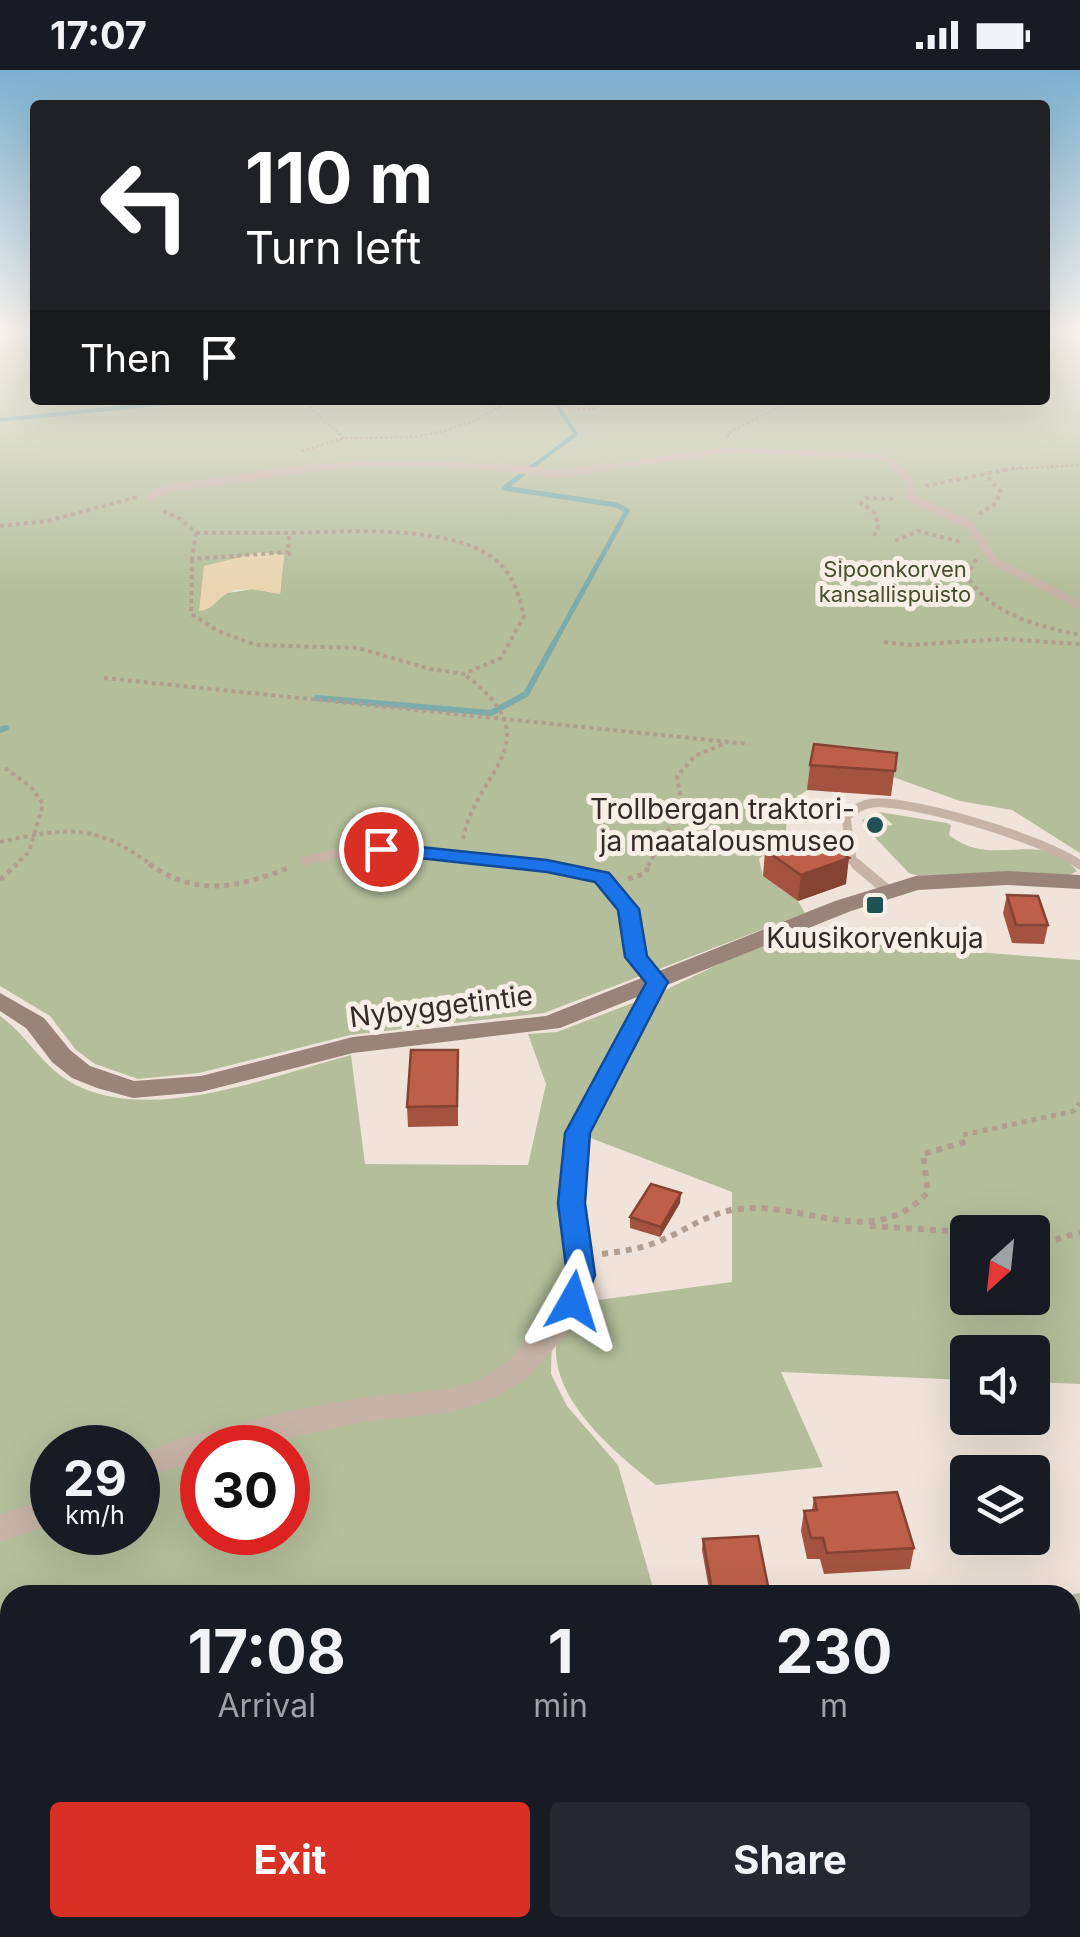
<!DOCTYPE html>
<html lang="en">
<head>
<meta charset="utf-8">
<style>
  :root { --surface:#171b24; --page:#242831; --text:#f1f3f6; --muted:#9ea1a6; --accent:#d93025 }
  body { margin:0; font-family:Inter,sans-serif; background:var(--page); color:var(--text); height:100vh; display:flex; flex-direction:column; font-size:38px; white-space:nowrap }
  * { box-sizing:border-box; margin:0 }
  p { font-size:32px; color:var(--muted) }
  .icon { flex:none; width:55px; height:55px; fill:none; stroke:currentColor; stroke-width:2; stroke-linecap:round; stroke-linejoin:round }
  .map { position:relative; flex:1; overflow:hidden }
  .panel { position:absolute; left:0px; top:1515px; width:1080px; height:352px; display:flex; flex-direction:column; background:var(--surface); border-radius:30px 30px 0 0; box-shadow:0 10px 40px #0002 }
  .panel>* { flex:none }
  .guide { position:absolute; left:30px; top:30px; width:1020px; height:305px; border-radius:10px; box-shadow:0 10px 40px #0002; background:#202124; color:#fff; overflow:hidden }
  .needle { width:65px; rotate:207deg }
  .tools { position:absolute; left:950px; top:1145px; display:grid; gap:20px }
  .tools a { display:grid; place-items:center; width:100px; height:100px; border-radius:10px; background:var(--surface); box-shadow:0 10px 40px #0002; font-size:50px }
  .speed { position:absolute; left:30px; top:1355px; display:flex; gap:20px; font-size:50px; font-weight:700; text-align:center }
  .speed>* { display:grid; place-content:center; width:130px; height:130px; border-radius:50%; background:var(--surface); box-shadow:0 10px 40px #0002; line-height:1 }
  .speed small { font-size:25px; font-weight:400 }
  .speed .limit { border:15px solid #d22; background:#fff; color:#111 }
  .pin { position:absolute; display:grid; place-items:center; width:85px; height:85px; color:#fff; margin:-42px; border:5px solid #fff; border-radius:50%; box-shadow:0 2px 10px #0007 }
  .me { position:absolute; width:110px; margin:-55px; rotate:6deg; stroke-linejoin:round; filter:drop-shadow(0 0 8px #0008) }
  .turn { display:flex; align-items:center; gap:35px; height:210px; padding:0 50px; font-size:45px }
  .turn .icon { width:130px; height:130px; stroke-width:2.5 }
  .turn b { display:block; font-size:70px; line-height:85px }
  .then { display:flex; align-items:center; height:95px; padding:0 50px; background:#0003; gap:20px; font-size:38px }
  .eta { display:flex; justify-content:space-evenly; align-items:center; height:170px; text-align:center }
  .eta b { font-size:60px; font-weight:700; line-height:70px }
  .primary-button { display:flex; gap:20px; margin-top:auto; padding:20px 50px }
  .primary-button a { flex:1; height:115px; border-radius:10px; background:var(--accent); color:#fff; font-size:40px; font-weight:700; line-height:115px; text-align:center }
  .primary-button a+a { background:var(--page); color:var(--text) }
  .status { display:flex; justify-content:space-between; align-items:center; height:70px; padding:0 50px; background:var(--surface); direction:ltr }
  .status svg { height:28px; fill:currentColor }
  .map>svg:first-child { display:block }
</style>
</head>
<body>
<div class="status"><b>17:07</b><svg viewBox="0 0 49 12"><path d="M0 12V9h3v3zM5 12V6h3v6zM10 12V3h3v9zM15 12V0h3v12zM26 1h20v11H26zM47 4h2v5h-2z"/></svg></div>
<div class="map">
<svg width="1080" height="1867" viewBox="0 0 1080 1867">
  <rect width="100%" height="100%" fill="#f0e4da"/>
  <path fill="#b4be9b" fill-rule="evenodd" d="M0 260H35V330H1045V260H1080V783L1012 740 960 731 893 707 807 720 787 735 786 763 759 789 763 806 798 831 805 843 544 943 350 965 199 1003 138 1009 95 994 76 980 50 946 0 916ZM284 485 280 524 253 519 228 523Z
    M879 742 947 753 951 755 949 765C994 801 1041 756 1077 801L1068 806H918L909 803 865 757 862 750 874 743 880 756 893 755Z
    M775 867 1080 890V1314L1033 1312 1032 1282H968L967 1310 781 1302 823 1397 656 1415C614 1382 540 1322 559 1259 562 1250 572 1240 576 1233L732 1212V1122L580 1064 657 924ZM968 1162H1032V1228H968Z
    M643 929 575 1063 577 1205 552 1266 551 1304 567 1336 618 1395 655 1525H10V1858H1070V1525L1080 1523V1867H0V946C26 964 40 993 67 1010 143 1058 271 1006 351 985L365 1094 528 1095 546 1014 528 964 557 962ZM52 1378H138V1462H52ZM202 1378H288V1462H202Z"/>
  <path fill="#ead4b2" d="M261 482 284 485 280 524C265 521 242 515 228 523 215 530 215 539 199 541L204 496Z"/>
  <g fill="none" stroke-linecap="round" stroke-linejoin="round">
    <path stroke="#7babaa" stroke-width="4" d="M0 350 197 330
      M528 400 576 364 558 337"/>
    <path stroke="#7babaa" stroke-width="5" d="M532 397 504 418 617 435 627 441 553 575"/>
    <path stroke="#7babaa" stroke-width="6" d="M317 628 491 643 526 624 554 573
      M0 660 6 658"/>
    <path stroke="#b29e91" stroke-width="2.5" stroke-dasharray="2.5 2.5" stroke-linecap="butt" d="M302 330 344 368
      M543 333 591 340 605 330
      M209 334 247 330
      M728 367V363L793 330
      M302 381 344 368 416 367 444 361 476 350 511 330
      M996 400 1080 395"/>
    <path stroke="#b29e91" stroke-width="4" stroke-dasharray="4 4" stroke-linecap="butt" d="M925 416 1021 397
      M163 441 181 449 196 463 192 489 288 482
      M979 444 993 436 1001 422 984 403
      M0 456 47 451 137 427
      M196 463H289L288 482 292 488
      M874 466 879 455 873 441 861 433 866 428 897 429
      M895 471 918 461 961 472
      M192 489 191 544 218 561 256 575 358 578 430 599 464 604 501 588 524 546C520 529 515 510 502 496 462 452 344 462 289 463
      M976 489 967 506C991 545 1038 556 1080 565
      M884 572 911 575 1003 569 1080 574
      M104 608 749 674
      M5 698 31 717 43 734 29 782 14 796
      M463 769C477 698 554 672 464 604
      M0 772C69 757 95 753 153 796
      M648 796 682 737 677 706 695 686 728 672"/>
    <path stroke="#b29e91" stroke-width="5" stroke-dasharray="5 5" stroke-linecap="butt" d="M149 794C197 827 237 818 288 798
      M628 809 646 803 649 794
      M0 810 17 794
      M963 1075V1065L1074 1041 1080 1033"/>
    <path stroke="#b29e91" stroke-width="6" stroke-dasharray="6 6" stroke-linecap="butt" d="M870 1156 968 1162
      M986 1162H1022
      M1032 1166 1051 1171 1080 1162
      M602 1184C623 1181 642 1179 662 1170 688 1159 710 1142 739 1139 808 1131 873 1182 928 1122L923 1084 965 1072"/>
    <path stroke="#b29e91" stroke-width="8" stroke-dasharray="8 8" stroke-linecap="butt" d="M0 1688 10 1695
      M1070 1827 1080 1831
      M174 1858V1867
      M249 1858 257 1867
      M567 1858 570 1867
      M94 1867 116 1858"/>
    <path stroke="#c7b4a7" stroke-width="5" d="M293 400C370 390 443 392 520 400
      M588 400 727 380 873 386 890 391 899 400"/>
    <path stroke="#c7b4a7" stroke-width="8" d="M497 397 559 404 606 397
      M896 397 910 411V425L915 430 970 455 994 491 1080 535
      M152 428 155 423 171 418 318 397"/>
    <path stroke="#c7b4a7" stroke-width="9" d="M305 791 350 780 378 778 546 796
      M859 796 852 790 846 747C854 739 862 734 873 733 914 730 1047 770 1080 795"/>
    <path stroke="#c7b4a7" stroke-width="11" d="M533 794 596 808 613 817 624 834 637 888 657 912
      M856 794 887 820"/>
    <path fill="#c7b4a7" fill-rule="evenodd" d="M657 905 668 912 590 1063 585 1133 595 1205 587 1231 566 1265 528 1307 497 1327 450 1343 367 1351 240 1378H202V1387L138 1411V1385L179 1369 288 1341 367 1327 450 1319 477 1311 508 1291 560 1229 567 1205 559 1133 566 1063 646 912Z
      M52 1428V1454L0 1472V1444Z"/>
    <path fill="#9a8378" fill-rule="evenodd" d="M1007 801 1080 805V819L1007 815 918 820 851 841 560 958 353 983 201 1022 133 1028 97 1018 72 1008 52 992 26 958 0 941V923L44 948 70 980 90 996 134 1011 201 1006 353 967 546 946 835 831 916 806Z"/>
  </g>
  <path fill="#a3533f" d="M897 683 891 726 807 720 810 695Z
    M765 780 846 814 798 831 763 806Z
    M1007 825 1048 855 1044 874 1012 873 1003 843Z
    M458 980V1056L408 1057 407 1037Z
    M680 1133 660 1167 630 1158V1147Z
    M814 1428 914 1478 910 1499 824 1504 820 1489H807L801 1461 804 1441 812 1440Z
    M703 1469 768 1516 767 1525H710L702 1480Z"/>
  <path fill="#854333" d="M849 788 846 814 798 831 801 805Z
    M681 1123 680 1133 660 1167 661 1157Z"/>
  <path fill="#be6049" stroke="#854333" stroke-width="2.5" d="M814 674 897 683 895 701 810 695Z
    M812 763 849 788 801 805 765 780Z
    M1007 825 1038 826 1048 855H1016Z
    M411 980H458L457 1036 407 1037Z
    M651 1114 681 1123 661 1157 630 1147Z
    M897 1422 914 1478 827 1483 823 1468H811L804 1441 817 1440 814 1428Z
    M758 1466 768 1516 712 1520 703 1469Z"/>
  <linearGradient id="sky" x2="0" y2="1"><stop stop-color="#7cb0cf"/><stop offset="0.5" stop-color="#f8f3ee"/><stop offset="1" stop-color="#f8f3ee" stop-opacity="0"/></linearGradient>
  <rect width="1080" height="521" fill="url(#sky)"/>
  <path fill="#1a73e8" stroke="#114b97" stroke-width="2.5" d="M381 773 547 790 609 803 639 839 647 886 668 912 590 1063 585 1133 595 1205 583 1238 573 1241 563 1238 559 1231 567 1205 558 1133 565 1063 646 913 625 887 618 840 595 812 547 802 374 783 371 779Z"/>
  <g fill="#1f5252" stroke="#f8efe6" stroke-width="4">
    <circle cx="875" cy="755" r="10"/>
    <rect x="865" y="825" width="20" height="20" rx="5"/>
  </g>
  <g text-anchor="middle" stroke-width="10" stroke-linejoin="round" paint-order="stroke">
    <g font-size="22" fill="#45502c" stroke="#f8efe6">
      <text x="895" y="507">Sipoonkorven<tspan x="895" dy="25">kansallispuisto</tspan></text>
    </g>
    <g font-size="28" fill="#342a27" stroke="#f8efe6" text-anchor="end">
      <text x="855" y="749">Trollbergan traktori-<tspan x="855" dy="32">ja maatalousmuseo</tspan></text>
      <text x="875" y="878" text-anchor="middle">Kuusikorvenkuja</text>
    </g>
    <g font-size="28" fill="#342a27" stroke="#f8efe6">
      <text transform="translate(441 936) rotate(-7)" y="10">Nybyggetintie</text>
    </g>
  </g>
</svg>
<div class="tools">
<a><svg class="needle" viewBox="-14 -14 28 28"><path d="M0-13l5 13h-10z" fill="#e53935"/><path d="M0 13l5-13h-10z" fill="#9ea1a6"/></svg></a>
<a><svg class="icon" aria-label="sound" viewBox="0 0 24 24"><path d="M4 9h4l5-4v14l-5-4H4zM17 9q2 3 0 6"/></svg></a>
<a><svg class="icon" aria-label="layers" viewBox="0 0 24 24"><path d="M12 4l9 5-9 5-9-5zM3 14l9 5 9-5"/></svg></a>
</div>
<div class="speed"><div>29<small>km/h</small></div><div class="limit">30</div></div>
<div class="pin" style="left:381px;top:779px;background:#d93025"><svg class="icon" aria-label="arrive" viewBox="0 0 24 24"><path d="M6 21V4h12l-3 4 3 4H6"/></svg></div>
<svg class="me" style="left:573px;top:1231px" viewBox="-20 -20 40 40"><path d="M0-17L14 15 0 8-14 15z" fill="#1a73e8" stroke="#fff" stroke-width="4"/></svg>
<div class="guide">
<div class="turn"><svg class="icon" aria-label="left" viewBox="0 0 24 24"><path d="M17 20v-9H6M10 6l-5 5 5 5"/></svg><div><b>110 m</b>Turn left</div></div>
<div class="then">Then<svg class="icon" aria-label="arrive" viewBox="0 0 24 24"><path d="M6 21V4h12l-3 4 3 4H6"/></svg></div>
</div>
<section class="panel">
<div class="eta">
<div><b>17:08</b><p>Arrival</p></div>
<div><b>1</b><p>min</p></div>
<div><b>230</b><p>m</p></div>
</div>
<div class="primary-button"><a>Exit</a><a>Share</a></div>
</section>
</div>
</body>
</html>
